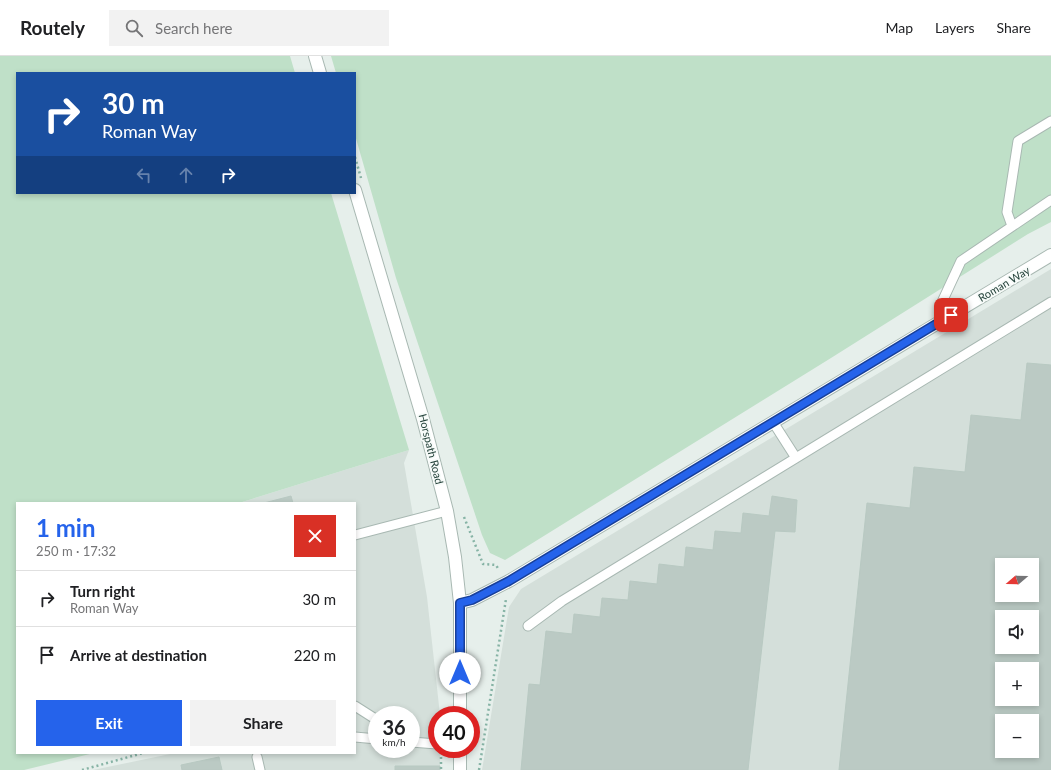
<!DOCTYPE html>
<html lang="en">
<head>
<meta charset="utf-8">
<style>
  :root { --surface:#fff; --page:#f2f2f2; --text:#202124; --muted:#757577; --line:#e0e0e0; --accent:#2563eb }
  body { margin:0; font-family:Lato,sans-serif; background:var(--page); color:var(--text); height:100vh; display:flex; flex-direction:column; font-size:15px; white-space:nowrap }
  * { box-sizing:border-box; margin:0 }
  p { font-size:13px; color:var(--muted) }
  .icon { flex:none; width:22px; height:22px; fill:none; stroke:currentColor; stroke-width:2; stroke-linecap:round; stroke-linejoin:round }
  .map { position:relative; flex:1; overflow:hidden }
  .side { position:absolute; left:16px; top:446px; width:340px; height:252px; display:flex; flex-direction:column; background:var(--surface); border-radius:0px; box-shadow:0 2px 6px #0003 }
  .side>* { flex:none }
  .banner { position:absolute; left:16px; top:16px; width:340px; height:122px; border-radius:0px; box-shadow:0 2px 6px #0003; background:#1a4fa0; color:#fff; overflow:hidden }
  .needle { width:26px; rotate:251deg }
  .controls { position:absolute; left:995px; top:502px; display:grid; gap:8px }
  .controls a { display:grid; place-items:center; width:44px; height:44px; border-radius:0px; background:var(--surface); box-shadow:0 2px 6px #0003; font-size:20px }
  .speed { position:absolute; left:368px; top:650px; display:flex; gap:8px; font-size:20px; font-weight:700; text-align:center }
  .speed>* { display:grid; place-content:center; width:52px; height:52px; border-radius:50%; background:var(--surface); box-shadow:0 2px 6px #0003; line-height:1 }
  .speed small { font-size:10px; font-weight:400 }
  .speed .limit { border:6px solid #d22; background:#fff; color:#111 }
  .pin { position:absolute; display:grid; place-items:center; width:34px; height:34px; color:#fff; margin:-17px; border-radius:8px; box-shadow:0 2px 6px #0006 }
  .me { position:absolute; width:44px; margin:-22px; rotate:0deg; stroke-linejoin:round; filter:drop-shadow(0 0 3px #0008) }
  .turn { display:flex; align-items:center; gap:14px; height:84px; padding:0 20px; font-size:18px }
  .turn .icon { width:52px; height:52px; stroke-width:2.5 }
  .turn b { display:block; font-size:28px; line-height:34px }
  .lanes { display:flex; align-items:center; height:38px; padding:0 20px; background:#0003; justify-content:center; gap:20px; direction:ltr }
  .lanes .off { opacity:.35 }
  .round { display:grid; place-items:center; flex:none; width:42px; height:42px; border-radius:0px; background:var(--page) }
  .head { display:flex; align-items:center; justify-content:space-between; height:68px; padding:0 20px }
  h1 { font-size:24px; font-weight:700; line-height:30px; color:var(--accent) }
  .button { display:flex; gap:8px; margin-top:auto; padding:8px 20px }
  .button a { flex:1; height:46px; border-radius:0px; background:var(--accent); color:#fff; font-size:16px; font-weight:700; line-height:46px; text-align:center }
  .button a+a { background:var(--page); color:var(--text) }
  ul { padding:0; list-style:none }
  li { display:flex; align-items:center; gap:12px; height:56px; padding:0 20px; border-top:1px solid var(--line) }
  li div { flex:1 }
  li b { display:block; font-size:15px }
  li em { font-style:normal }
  header { display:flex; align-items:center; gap:24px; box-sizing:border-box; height:56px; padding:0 20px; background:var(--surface); border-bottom:1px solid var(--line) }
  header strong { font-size:19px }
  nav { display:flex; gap:22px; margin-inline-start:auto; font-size:14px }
  .search { width:280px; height:36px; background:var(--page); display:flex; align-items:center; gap:10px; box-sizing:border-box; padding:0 14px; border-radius:0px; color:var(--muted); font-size:15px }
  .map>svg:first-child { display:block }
</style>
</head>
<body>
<header>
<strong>Routely</strong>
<div class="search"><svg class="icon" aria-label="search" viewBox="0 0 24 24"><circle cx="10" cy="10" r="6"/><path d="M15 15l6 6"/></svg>Search here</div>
<nav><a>Map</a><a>Layers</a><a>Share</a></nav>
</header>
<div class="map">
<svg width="1051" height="714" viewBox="0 0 1051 714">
  <rect width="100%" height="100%" fill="#e6efeb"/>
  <path fill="#d4dfda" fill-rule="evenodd" d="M1051 213V714H482L509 551 521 533ZM1002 509H1032V539H1002ZM1002 561H1032V591H1002ZM1002 613H1032V643H1002ZM1002 665H1032V695H1002Z
    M409 394 404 407 427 541 440 659H437V693H440V714H93L175 697H355V447H239ZM377 659H411V693H377Z"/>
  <path fill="#bfe0c8" d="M0 0H290L295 17H17V137H331L409 394 239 447H17V697H94L24 714H0Z
    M331 0H1051V166L1028 178 831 302 505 504 490 497 482 479 396 222 355 79V17H336Z"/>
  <path fill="#bbcac4" stroke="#b8c9c2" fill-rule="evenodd" d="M1027 307 1051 309V714H839L867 447 910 452 914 411 965 416 971 359 1021 364ZM1002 509H1032V539H1002ZM1002 561H1032V591H1002ZM1002 613H1032V643H1002ZM1002 665H1032V695H1002Z
    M291 440 293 447H264Z
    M772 440 797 444 795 476 775 475 748 714H521L529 628 540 629 546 575 572 578 574 558 600 561 602 542 628 544 630 525 657 528 659 508 684 511 686 491 713 494 715 475 741 477 743 457 769 460Z
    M219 701 222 714H182L181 709Z
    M395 710H440V714H395Z"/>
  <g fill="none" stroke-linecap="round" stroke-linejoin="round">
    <g stroke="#a8b8b2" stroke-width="11">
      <path id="service" d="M1012 170 1007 156 1018 85 1051 65
        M951 259 942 246 961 205 1051 144
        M773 366 796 402
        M355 479 447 455
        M528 570 562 545 1051 246
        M355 650 377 664
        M355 681 377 683
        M411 686 437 688
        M257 701 260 714"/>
    </g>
    <g stroke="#a8b8b2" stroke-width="14">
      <path id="minor" d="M460 547 472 544 509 525 1051 199"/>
    </g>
    <g stroke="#a8b8b2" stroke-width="14">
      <path id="tertiary" d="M315 0 320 17
        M355 134 423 363 447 455 455 501 460 547V659
        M460 714V693"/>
    </g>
    <path stroke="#86b3a5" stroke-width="2.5" stroke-dasharray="2 3" stroke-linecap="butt" d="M355 101 361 122
      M464 461 483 508 496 509 499 514
      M441 701V714
      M82 714 143 697
      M479 714 506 543"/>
    <use href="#service" stroke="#fff" stroke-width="9"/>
    <use href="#minor" stroke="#fff" stroke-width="12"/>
    <use href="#tertiary" stroke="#fff" stroke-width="12"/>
  </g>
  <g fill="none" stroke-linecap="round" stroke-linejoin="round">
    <g stroke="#184099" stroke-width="10">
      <path id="route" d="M460 617V547L472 544 509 525 951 259"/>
    </g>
    <use href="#route" stroke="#2563eb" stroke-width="7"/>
  </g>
  <g text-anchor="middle" stroke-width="3.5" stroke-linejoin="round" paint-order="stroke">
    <g font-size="11" fill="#24423a" stroke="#f7fbf9">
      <text transform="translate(1004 228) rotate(-31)" y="4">Roman Way</text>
      <text transform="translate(431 393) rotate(76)" y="4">Horspath Road</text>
    </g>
  </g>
</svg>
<div class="controls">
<a><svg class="needle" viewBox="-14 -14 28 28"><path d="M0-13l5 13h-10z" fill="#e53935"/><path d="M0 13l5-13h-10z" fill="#757577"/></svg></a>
<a><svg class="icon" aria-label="sound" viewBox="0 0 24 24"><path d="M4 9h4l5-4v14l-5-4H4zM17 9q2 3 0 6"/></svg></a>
<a>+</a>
<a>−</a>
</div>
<div class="speed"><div>36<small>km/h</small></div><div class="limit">40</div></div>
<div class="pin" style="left:951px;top:259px;background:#d93025"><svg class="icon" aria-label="arrive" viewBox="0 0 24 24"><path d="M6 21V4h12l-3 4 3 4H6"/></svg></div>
<svg class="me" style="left:460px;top:617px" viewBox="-20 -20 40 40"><circle r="19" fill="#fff"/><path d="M0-13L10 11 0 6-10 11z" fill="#2563eb"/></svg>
<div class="banner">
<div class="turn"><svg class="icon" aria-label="right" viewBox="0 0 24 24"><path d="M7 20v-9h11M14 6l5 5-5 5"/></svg><div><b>30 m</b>Roman Way</div></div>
<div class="lanes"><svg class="icon off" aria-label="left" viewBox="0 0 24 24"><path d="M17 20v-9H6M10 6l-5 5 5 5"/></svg><svg class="icon off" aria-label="ahead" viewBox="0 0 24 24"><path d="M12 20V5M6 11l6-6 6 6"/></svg><svg class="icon" aria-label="right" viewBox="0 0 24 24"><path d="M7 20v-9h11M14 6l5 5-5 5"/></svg></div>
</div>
<section class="side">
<div class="head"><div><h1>1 min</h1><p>250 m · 17:32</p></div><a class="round" style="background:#d93025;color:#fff"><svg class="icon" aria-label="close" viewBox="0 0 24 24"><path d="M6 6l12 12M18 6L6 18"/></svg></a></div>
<ul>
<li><svg class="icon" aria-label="right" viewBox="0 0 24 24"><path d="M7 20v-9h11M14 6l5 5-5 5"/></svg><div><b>Turn right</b><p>Roman Way</p></div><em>30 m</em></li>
<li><svg class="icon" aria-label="arrive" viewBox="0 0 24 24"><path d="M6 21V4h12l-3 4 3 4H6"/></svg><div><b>Arrive at destination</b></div><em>220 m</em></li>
</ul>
<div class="button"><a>Exit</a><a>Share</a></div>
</section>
</div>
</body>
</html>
